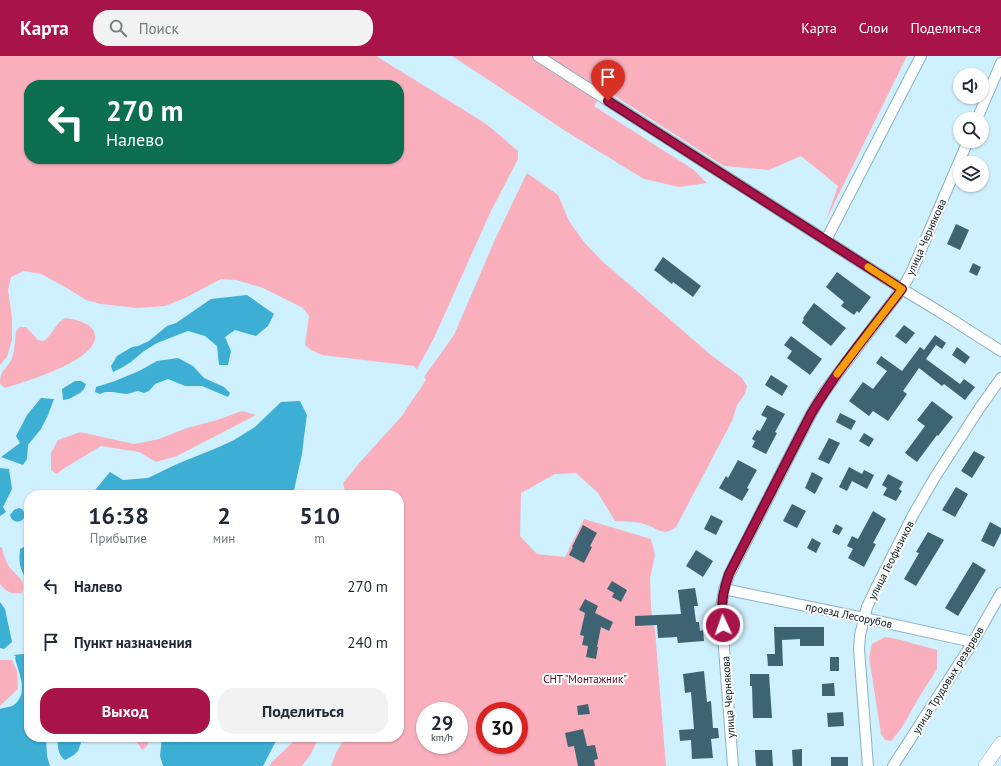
<!DOCTYPE html>
<html lang="ru">
<head>
<meta charset="utf-8">
<style>
  :root { --surface:#fff; --page:#f2f2f3; --text:#1f2937; --muted:#747a83; --accent:#a91448 }
  body { margin:0; font-family:"PT Sans",sans-serif; background:var(--page); color:var(--text); height:100vh; display:flex; flex-direction:column; font-size:15px; white-space:nowrap }
  * { box-sizing:border-box; margin:0 }
  p { font-size:13px; color:var(--muted) }
  .icon { flex:none; width:22px; height:22px; fill:none; stroke:currentColor; stroke-width:2; stroke-linecap:round; stroke-linejoin:round }
  .map { position:relative; flex:1; overflow:hidden }
  .panel { position:absolute; left:24px; top:434px; width:380px; height:252px; display:flex; flex-direction:column; background:var(--surface); border-radius:16px; box-shadow:0 1px 3px #0004 }
  .panel>* { flex:none }
  .guide { position:absolute; left:24px; top:24px; width:380px; height:84px; border-radius:16px; box-shadow:0 1px 3px #0004; background:#0b6e4f; color:#fff; overflow:hidden }
  .tools { position:absolute; left:953px; top:12px; display:grid; gap:8px }
  .tools a { display:grid; place-items:center; width:36px; height:36px; border-radius:50%; background:var(--surface); box-shadow:0 1px 3px #0004; font-size:20px }
  .speed { position:absolute; left:416px; top:646px; display:flex; gap:8px; font-size:20px; font-weight:700; text-align:center }
  .speed>* { display:grid; place-content:center; width:52px; height:52px; border-radius:50%; background:var(--surface); box-shadow:0 1px 3px #0004; line-height:1 }
  .speed small { font-size:10px; font-weight:400 }
  .speed .limit { border:6px solid #d22; background:#fff; color:#111 }
  .pin { position:absolute; display:grid; place-items:center; width:34px; height:34px; color:#fff; margin:-41px -17px; border-radius:50% 50% 50% 0; rotate:-45deg; box-shadow:0 0 4px #0007 }
  .pin .icon { rotate:45deg }
  .me { position:absolute; width:44px; margin:-22px; rotate:357deg; stroke-linejoin:round; filter:drop-shadow(0 0 3px #0008) }
  .turn { display:flex; align-items:center; gap:14px; height:84px; padding:0 16px; font-size:18px }
  .turn .icon { width:52px; height:52px; stroke-width:2.5 }
  .turn b { display:block; font-size:28px; line-height:34px }
  .eta { display:flex; justify-content:space-evenly; align-items:center; height:68px; text-align:center }
  .eta b { font-size:24px; font-weight:700; line-height:28px }
  .action { display:flex; gap:8px; margin-top:auto; padding:8px 16px }
  .action a { flex:1; height:46px; border-radius:16px; background:var(--accent); color:#fff; font-size:16px; font-weight:700; line-height:46px; text-align:center }
  .action a+a { background:var(--page); color:var(--text) }
  ul { padding:0; list-style:none }
  li { display:flex; align-items:center; gap:12px; height:56px; padding:0 16px }
  li div { flex:1 }
  li b { display:block; font-size:15px }
  li em { font-style:normal }
  header { display:flex; align-items:center; gap:24px; box-sizing:border-box; height:56px; padding:0 20px; background:var(--accent); color:#fff }
  header strong { font-size:19px }
  nav { display:flex; gap:22px; margin-inline-start:auto; font-size:14px }
  .search { width:280px; height:36px; background:var(--page); display:flex; align-items:center; gap:10px; box-sizing:border-box; padding:0 14px; border-radius:16px; color:var(--muted); font-size:15px }
  .map>svg:first-child { display:block }
</style>
</head>
<body>
<header>
<strong>Карта</strong>
<div class="search"><svg class="icon" aria-label="search" viewBox="0 0 24 24"><circle cx="10" cy="10" r="6"/><path d="M15 15l6 6"/></svg>Поиск</div>
<nav><a>Карта</a><a>Слои</a><a>Поделиться</a></nav>
</header>
<div class="map">
<svg width="1001" height="710" viewBox="0 0 1001 710">
  <rect width="100%" height="100%" fill="#cff0fe"/>
  <path fill="#fab0bc" fill-rule="evenodd" d="M0 0H376L480 64 490 71 518 95V103L490 157 434 282 417 313 414 310 322 299 311 294 305 289 309 260 303 252 263 232 236 224 221 223 185 242 165 250 137 252 101 248 86 244 67 232 41 218 24 215 11 221 8 234 12 261V284L7 301 0 309ZM29 29H399V103H29Z
    M452 0H907L826 164 838 130 801 100 769 114 724 110 615 40 613 22 594 50 694 114 707 127 679 131 644 123 567 76Z
    M527 117 558 139 569 165 584 186 602 205 711 299 741 321 747 330 745 338 737 349 732 365 676 471C662 482 657 471 644 468 635 465 625 466 615 465L598 437 576 417 555 418 521 437 520 480 537 498 565 501 584 463 651 483 655 499 650 522 651 552 655 575 666 710H331L336 697 345 681H399V439H346L343 427 361 405 401 361 426 324 424 321 454 279 497 179ZM425 655H459V689H425ZM485 655H519V689H485Z
    M66 262C77 264 94 267 95 280 97 305 24 326 5 332L0 328C0 312 8 313 12 302 15 293 15 284 16 275L20 271H26L38 284 44 285C53 278 56 266 66 262Z
    M242 355 256 359 177 400 156 406 139 396 101 390 63 413 57 418 51 414V397L58 384 80 376 134 388 159 383 187 372 217 364Z
    M0 491 2 492C4 500 6 507 11 513 19 522 26 524 22 537 10 538 8 537 0 528Z
    M885 581 897 583 937 594V613L918 643 901 673 891 685 885 684 881 678 869 601 872 588Z
    M0 604H12L17 615 18 633 0 650Z
    M130 681H148L149 684 147 690 143 694C137 689 138 684 130 681Z
    M296 681H319L311 698 302 710H270L272 706 295 684Z"/>
  <path fill="#3dafd5" d="M247 239 274 258 268 270 256 280 235 274 225 281 231 295 228 309H219L217 290 205 280 188 275 157 287 144 295 131 306 123 311 113 316 111 310 117 300 132 291 138 290 149 285 167 270 176 267 211 243Z
    M178 302 193 310 204 322 224 331 230 337 228 341 202 330H185L168 323 155 328 149 335 144 337 138 335 127 338 119 337 113 336H105L100 338 95 336 96 331 115 325 139 315 157 305Z
    M75 325H81L86 328 84 333 80 337 69 343 63 344 62 333Z
    M41 342 54 343 48 359 41 373 28 389 27 403 23 409 1 401 20 387 16 380 27 359Z
    M300 345 307 359 305 373 302 398 293 439H91L110 416 123 424 148 422 177 408 219 391 234 384 255 371 281 346Z
    M0 412 9 413 12 433 3 451 6 456 0 460Z
    M19 452 22 453 25 458C24 468 12 468 10 459L14 454Z
    M29 488V522L25 521C19 510 19 506 20 493Z
    M0 546 5 553 12 586 4 593 0 592Z
    M29 595V681H46L47 700 50 710H0V653C4 651 8 652 12 650 14 649 16 647 17 646 28 633 18 616 15 602L16 600 13 599 24 598Z
    M58 681H83L78 695 74 699 65 704C58 700 57 689 58 681Z
    M162 681H278L263 710H163L160 700Z"/>
  <path fill="#3e6473" d="M956 168 969 174 960 194 947 188Z
    M663 201 701 230 693 241 673 226 672 228 654 214Z
    M973 207 981 211 977 220 969 216Z
    M837 216 871 241 859 257 857 255 854 259 841 250 844 246 826 231Z
    M814 247 846 272 831 290 802 267 804 263 803 262Z
    M904 269 915 277 906 288 895 280Z
    M935 279 946 287 942 293 936 289 926 303 960 328 964 323 975 331 965 344 944 328 942 330 919 312 903 335 907 338 888 365 873 355 869 360 849 345 863 326 873 333 887 315 876 307 881 300 902 315 920 291 924 294Z
    M791 280 822 303 810 319 787 302 792 295 784 289Z
    M957 291 970 301 965 308 952 299Z
    M771 319 788 330 782 340 765 329Z
    M932 345 953 361 938 380 937 379 917 406 905 397 925 370 917 364Z
    M767 349 785 358 775 376 777 377 766 398 752 391 755 385 752 383 757 374 760 375 767 362 761 359Z
    M840 357 856 365 851 374 836 366Z
    M864 377 874 383 869 391 859 385Z
    M829 382 840 387 829 408 818 403Z
    M974 395 985 401 972 422 961 415Z
    M738 404 757 414 747 432 749 433 742 445 719 432 726 420 728 422Z
    M849 411 862 418 864 414 874 419 867 433 852 425 847 435 839 431Z
    M812 416 823 422 815 438 805 432Z
    M888 418 903 426 899 433 902 435 896 445 883 439 887 432 882 429Z
    M956 431 968 438 955 461 942 454Z
    M792 448 806 455 797 472 783 465Z
    M873 455 886 463 873 487 876 488 864 511 848 502 853 493 847 490 852 480 858 483Z
    M711 459 723 465 716 479 704 473Z
    M990 466 1001 472V477L994 491 981 485Z
    M836 468 843 472 839 479 832 476Z
    M583 469 597 477 590 490 592 491 584 507 569 499 573 491H572Z
    M928 476 944 484 916 530 904 523 919 497 916 496Z
    M812 482 821 487 816 497 807 492Z
    M696 494 713 505 703 521 686 510Z
    M973 506 986 514 958 560 945 552Z
    M612 525 627 534 621 546 612 541 614 537 607 533Z
    M695 532 698 550H694L696 566H699L700 575 703 574 704 585 678 587 677 581 658 582 657 569 635 570V560L681 558 678 534Z
    M585 543 598 550 595 557 613 566 609 575 601 571 597 591H598L596 603 586 601 588 590 582 589 584 580 580 579 585 557 579 554Z
    M774 571H824V590H800V583L782 584 783 610H768L767 598H775Z
    M830 601H839V615H830Z
    M704 615 707 646 711 645 713 672H718L719 682 711 683 713 702 692 703 691 684 680 685 679 674 694 673 691 636 685 637 683 618Z
    M750 618H769L772 662H753L752 630H750Z
    M834 627 835 640H822V628Z
    M588 648 590 658 578 659 577 650Z
    M843 656 844 670 828 671 827 657Z
    M583 673 587 690 595 689 598 703 594 704 595 710H578L574 690 568 691 565 677Z
    M802 693V710H793L792 694Z
    M755 694H772L773 710H756Z
    M831 701H848V710H831Z"/>
  <g fill="none" stroke-linecap="round" stroke-linejoin="round">
    <g stroke="#89b1c1" stroke-width="12">
      <path id="minor" d="M538 0 902 233 940 256 1001 295
        M977 63 1001 7
        M826 184 921 0
        M724 533 864 562 973 586
        M733 710 721 553C722 541 725 530 729 519L811 358 823 338 836 320 892 246 902 233 911 217 968 85
        M868 710 859 593 860 579 867 551 876 532 913 459 935 421 979 353 1001 322
        M893 710 973 586 1001 537"/>
    </g>
    <g stroke="#89b1c1" stroke-width="14">
      <path id="major" d="M985 710 1001 687"/>
    </g>
    <use href="#minor" stroke="#fff" stroke-width="10"/>
    <use href="#major" stroke="#fff" stroke-width="13"/>
  </g>
  <g fill="none" stroke-linecap="round" stroke-linejoin="round">
    <g stroke="#6e0d2f" stroke-width="10">
      <path id="route" d="M608 45 902 233C871 274 837 314 811 358L729 518C722 539 721 547 723 569"/>
    </g>
    <use href="#route" stroke="#a91448" stroke-width="7"/>
    <path stroke="#f59e0b" stroke-width="7" d="M837 318 902 233 868 211"/>
  </g>
  <g text-anchor="middle" stroke-width="4" stroke-linejoin="round" paint-order="stroke">
    <g font-size="11" fill="#08171d" stroke="#fff">
      <text transform="translate(926 181) rotate(-66)" y="4">улица Чернякова</text>
      <text transform="translate(891 504) rotate(-63)" y="4">улица Геофизиков</text>
      <text transform="translate(849 559) rotate(12)" y="4">проезд Лесорубов</text>
      <text transform="translate(948 624) rotate(-58)" y="4">улица Трудовых резервов</text>
      <text transform="translate(728 641) rotate(-94)" y="4">улица Чернякова</text>
    </g>
    <g font-size="11" fill="#5e0b26" stroke="#fff">
      <text x="585" y="627">СНТ "Монтажник"</text>
    </g>
  </g>
</svg>
<div class="tools">
<a><svg class="icon" aria-label="sound" viewBox="0 0 24 24"><path d="M4 9h4l5-4v14l-5-4H4zM17 9q2 3 0 6"/></svg></a>
<a><svg class="icon" aria-label="search" viewBox="0 0 24 24"><circle cx="10" cy="10" r="6"/><path d="M15 15l6 6"/></svg></a>
<a><svg class="icon" aria-label="layers" viewBox="0 0 24 24"><path d="M12 4l9 5-9 5-9-5zM3 14l9 5 9-5"/></svg></a>
</div>
<div class="speed"><div>29<small>km/h</small></div><div class="limit">30</div></div>
<div class="pin" style="left:608px;top:45px;background:#d93025"><svg class="icon" aria-label="arrive" viewBox="0 0 24 24"><path d="M6 21V4h12l-3 4 3 4H6"/></svg></div>
<svg class="me" style="left:723px;top:569px" viewBox="-20 -20 40 40"><circle r="17" fill="#a91448" stroke="#fff" stroke-width="3"/><path d="M0-11L8 9 0 5-8 9z" fill="#fff"/></svg>
<div class="guide">
<div class="turn"><svg class="icon" aria-label="left" viewBox="0 0 24 24"><path d="M17 20v-9H6M10 6l-5 5 5 5"/></svg><div><b>270 m</b>Налево</div></div>
</div>
<section class="panel">
<div class="eta">
<div><b>16:38</b><p>Прибытие</p></div>
<div><b>2</b><p>мин</p></div>
<div><b>510</b><p>m</p></div>
</div>
<ul>
<li><svg class="icon" aria-label="left" viewBox="0 0 24 24"><path d="M17 20v-9H6M10 6l-5 5 5 5"/></svg><div><b>Налево</b></div><em>270 m</em></li>
<li><svg class="icon" aria-label="arrive" viewBox="0 0 24 24"><path d="M6 21V4h12l-3 4 3 4H6"/></svg><div><b>Пункт назначения</b></div><em>240 m</em></li>
</ul>
<div class="action"><a>Выход</a><a>Поделиться</a></div>
</section>
</div>
</body>
</html>
